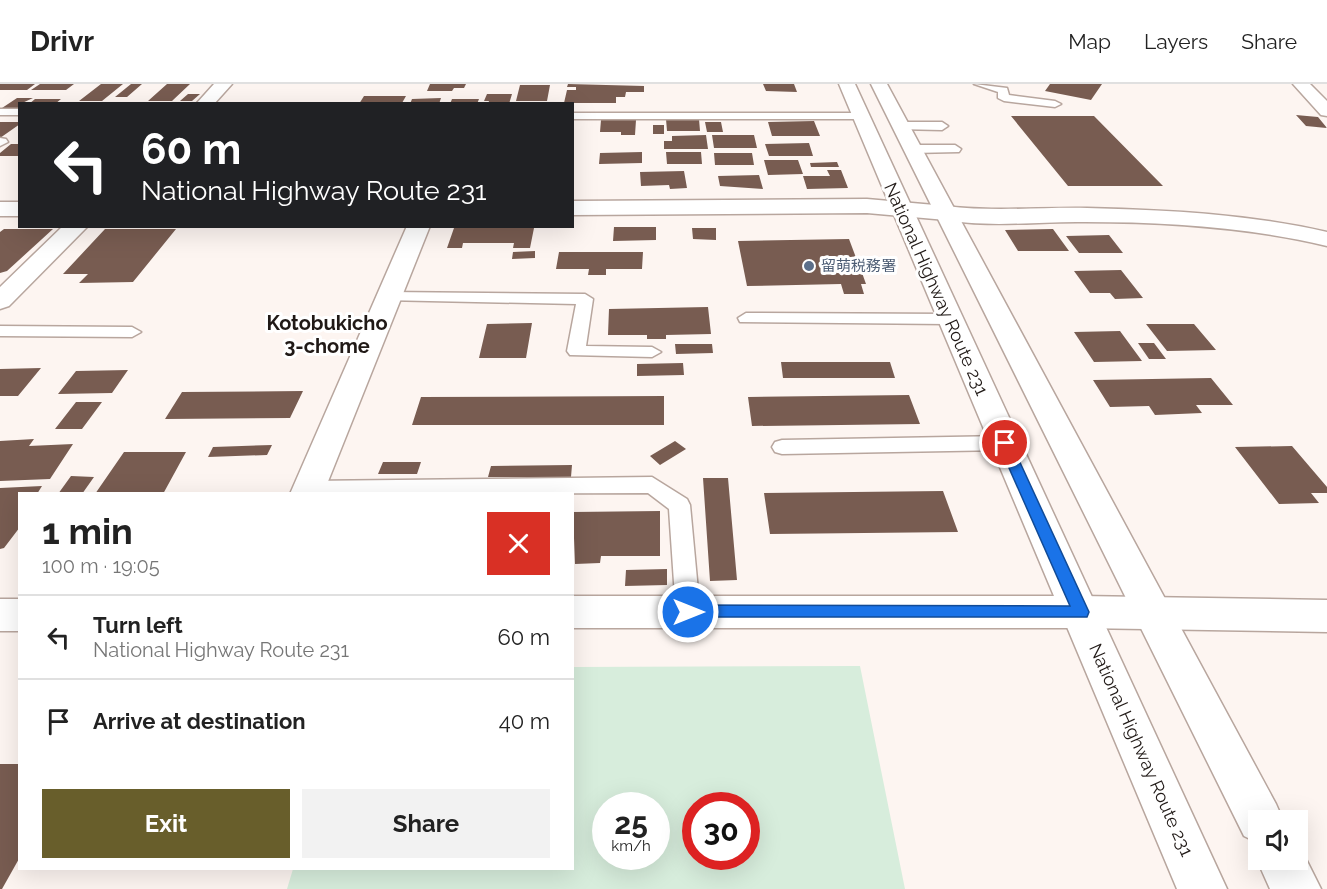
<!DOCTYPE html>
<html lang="en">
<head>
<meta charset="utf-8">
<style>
  :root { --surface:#fff; --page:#f2f2f2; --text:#222; --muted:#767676; --line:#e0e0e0; --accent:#685e2b }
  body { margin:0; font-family:Raleway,"Noto Sans JP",sans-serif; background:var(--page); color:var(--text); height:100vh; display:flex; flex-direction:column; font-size:22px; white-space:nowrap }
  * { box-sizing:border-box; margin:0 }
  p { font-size:20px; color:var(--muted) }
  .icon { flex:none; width:33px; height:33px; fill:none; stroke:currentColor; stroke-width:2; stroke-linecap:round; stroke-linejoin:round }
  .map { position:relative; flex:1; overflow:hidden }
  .drawer { position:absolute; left:18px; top:408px; width:556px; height:378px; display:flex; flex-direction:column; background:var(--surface); border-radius:0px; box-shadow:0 6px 24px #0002 }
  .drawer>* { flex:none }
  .guide { position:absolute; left:18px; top:18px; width:556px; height:126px; border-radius:0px; box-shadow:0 6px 24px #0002; background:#202124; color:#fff; overflow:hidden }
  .buttons { position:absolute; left:1248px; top:726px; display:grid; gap:12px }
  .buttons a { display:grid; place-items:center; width:60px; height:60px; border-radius:0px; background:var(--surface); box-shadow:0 6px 24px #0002; font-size:30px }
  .speed { position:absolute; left:592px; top:708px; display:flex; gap:12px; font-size:30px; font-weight:700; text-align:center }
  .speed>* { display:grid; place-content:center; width:78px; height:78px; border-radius:50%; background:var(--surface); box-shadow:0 6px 24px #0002; line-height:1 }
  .speed small { font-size:15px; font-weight:400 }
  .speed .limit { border:9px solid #d22; background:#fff; color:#111 }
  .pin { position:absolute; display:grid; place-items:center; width:51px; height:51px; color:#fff; margin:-26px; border:3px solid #fff; border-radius:50%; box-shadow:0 2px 6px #0007 }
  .me { position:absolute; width:66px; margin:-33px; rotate:90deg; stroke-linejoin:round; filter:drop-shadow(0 0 4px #0008) }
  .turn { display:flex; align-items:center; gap:21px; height:126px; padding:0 24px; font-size:27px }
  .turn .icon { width:78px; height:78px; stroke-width:2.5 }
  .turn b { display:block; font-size:42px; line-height:51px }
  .round { display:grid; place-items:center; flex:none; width:63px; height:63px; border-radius:0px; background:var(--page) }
  .overview { display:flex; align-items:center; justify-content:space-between; height:102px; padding:0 24px }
  h1 { font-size:36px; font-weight:700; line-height:45px }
  .primary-button { display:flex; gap:12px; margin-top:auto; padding:12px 24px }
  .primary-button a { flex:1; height:69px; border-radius:0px; background:var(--accent); color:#fff; font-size:24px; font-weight:700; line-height:69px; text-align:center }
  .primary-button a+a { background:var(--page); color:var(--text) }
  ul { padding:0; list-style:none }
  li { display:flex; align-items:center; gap:18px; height:84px; padding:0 24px; border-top:2px solid var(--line) }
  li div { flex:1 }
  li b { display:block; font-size:22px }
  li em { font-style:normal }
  header { display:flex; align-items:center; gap:36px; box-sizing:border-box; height:84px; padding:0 30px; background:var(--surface); border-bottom:2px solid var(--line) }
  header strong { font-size:28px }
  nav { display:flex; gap:33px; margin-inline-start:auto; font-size:21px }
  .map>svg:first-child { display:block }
</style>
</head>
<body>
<header>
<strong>Drivr</strong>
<nav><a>Map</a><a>Layers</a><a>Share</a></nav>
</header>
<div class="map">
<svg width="1327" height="805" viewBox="0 0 1327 805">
  <rect width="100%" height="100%" fill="#fdf5f1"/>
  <path fill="#d7eddc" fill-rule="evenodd" d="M860 582 905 805H287L293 785 573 784V583ZM606 722H657V772H606ZM696 722H747V772H696Z"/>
  <path fill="#785c51" d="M0 0H35L27 6H0Z
    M40 0H74L66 6H31Z
    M101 0H123L102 17H79Z
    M131 0H142L127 13H115Z
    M167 0H190L172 17H148Z
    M430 0H466L464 4H454L452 7H427Z
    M568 0 644 2V8H626L625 13H616V19H564L567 6H576V3H567Z
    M763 0H794L797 8 766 7Z
    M1050 0H1102L1091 16 1045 7Z
    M520 1H550L547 17H516Z
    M188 10H200L192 17H180Z
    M487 10H512L509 20H488L489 17H484Z
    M364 12H406L402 19 359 20Z
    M17 14H33L20 20 18 24H2Z
    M441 14 439 20H410L412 15Z
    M35 15H61L55 20H29Z
    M452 15H479L477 20H450Z
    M1296 31 1318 33 1327 44 1306 42Z
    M1011 32H1094L1163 102H1068Z
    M666 35H699L700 47H667Z
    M601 36H636L635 51H621V48H600Z
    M814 37 820 52H772L768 38Z
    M0 38H20V40L0 54Z
    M705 38H721L723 48H707Z
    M653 41H664V50H653Z
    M706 51 708 65H664V57H672V52Z
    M712 51H754L757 64H714Z
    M809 59 813 72H769L765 60Z
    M11 60H20V72H0V69Z
    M642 68V79L599 80 600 69Z
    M666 68H701L702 80H667Z
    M714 69H752L754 81H715Z
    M764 76H798L803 90 768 91Z
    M837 78 839 83H811L810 79Z
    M827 86H841L848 104 807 105 803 92H830Z
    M684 87 687 104 670 105 669 101 641 102 640 88Z
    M759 91 763 105 720 102 718 92Z
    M614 143H656V156L613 157Z
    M454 144H534L530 164H513L514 159H463L462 164H447Z
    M692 144H716V156L693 155Z
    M4 145H53L7 187 0 189V148Z
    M105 145H176L133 198 79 199 88 190H63Z
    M1053 145 1069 167H1018L1005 146Z
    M1109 151 1123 169H1079L1066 152Z
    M849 155 858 179H874L876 186H861L866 200H861L864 210H844L841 200 747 202 738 157Z
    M535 167V174L512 175 513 168Z
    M559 168H643L642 185H606V191H588L589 185H556Z
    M1121 186 1143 214 1115 215 1110 209H1090L1074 187Z
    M708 223 711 250 666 251V255H647V251H608L609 225Z
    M532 239 526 274H479L487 240Z
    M1146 240H1194L1216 266 1167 267Z
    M1120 247 1142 277 1094 278 1074 248Z
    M1138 259H1154L1166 275H1149Z
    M675 260H712L713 269 676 270Z
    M781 278H890L895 294H783Z
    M683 279 684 291 637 292V280Z
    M41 284 18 312H0V285Z
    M128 286 112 309 58 310 76 287Z
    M1211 294 1233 321H1196L1202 329 1155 331 1149 322 1110 323 1093 296Z
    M303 307 290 334 165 335 182 308Z
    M909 311 920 340 752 342 748 313Z
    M664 312V341H412L421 313Z
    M76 318H102L82 345H55Z
    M34 355 29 362 73 360 50 395 0 397V357Z
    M675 357 686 365 660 381 650 372Z
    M272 361 267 371 208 373 213 363Z
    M1292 362 1327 403V409H1311L1319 419 1279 420 1235 363Z
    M124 368H186L163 410H95Z
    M383 378H421L417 390H378Z
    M572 381 571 393H488L491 382Z
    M71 392 94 393 82 410H58Z
    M703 394H728L737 496 710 497Z
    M42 402 37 410H20V443L4 464 0 465V404Z
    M943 407 958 448 770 450 764 409Z
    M660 427V472H601L600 479 575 480 573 428Z
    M667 485V501L625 502 626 486Z
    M0 680H20V773L2 805H0Z"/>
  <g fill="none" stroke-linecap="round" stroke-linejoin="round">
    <g stroke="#b8a69e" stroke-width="3">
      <path id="service" d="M974 0 1007 4 1009 11 1055 17 1061 20 1055 23 1004 17 998 14V8Z
        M0 25H20V31H0Z
        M573 29H861L867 32 861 35H573Z
        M900 38H942L948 42 942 46 896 45 894 42Z
        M0 54 6 55 8 58 0 62Z
        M955 61 961 65 959 68 912 69 906 65 912 61Z
        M389 208 585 210 593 215 586 262 652 263 661 268 652 273 570 271 567 267 576 220 383 216 381 213Z
        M746 229 948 230 956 235 948 240 740 238 738 234Z
        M0 242 132 243 141 248 132 253 0 252Z
        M1005 352 1012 354 1015 359 1012 364 1005 366 782 370 775 368 772 363 775 358 782 356Z
        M652 393 687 415 690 421 700 528 697 535 688 538 679 535 676 528 669 425 648 409 300 410 297 405 301 399 308 397Z"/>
    </g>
    <g stroke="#b8a69e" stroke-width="3">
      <path id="minor" d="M214 0H232L214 20H196Z
        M1293 0H1310L1327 17V32L1321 31Z
        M946 122C993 128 1040 123 1087 124 1169 126 1248 130 1327 148V162C1248 143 1166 138 1085 138 1037 137 985 145 938 134L935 129 938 124Z
        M63 142H88L9 222 0 225V203Z
        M407 142H430L323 410H290Z
        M573 512H1081L1327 516V548L1081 544H573Z
        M0 515H20V547H0Z"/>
    </g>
    <g stroke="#b8a69e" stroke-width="3">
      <path id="tertiary" d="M867 115 946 122 954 124 957 129 954 134 946 136 867 129 573 131V117Z
        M0 118H20V132H0Z"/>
    </g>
    <g stroke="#b8a69e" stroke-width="3">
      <path id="trunk" d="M839 0H855L1227 805H1177Z
        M871 0H887L1276 720 1283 736H1258V759L1244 752Z
        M1298 759 1321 805H1270L1257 776 1258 772V776H1298Z"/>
    </g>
    <use href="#service" fill="#fff" fill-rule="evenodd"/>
    <use href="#minor" fill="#fff" fill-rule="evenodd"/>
    <use href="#tertiary" fill="#fff" fill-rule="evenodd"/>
    <use href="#trunk" fill="#fff" fill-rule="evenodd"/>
  </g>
  <path fill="#1a73e8" stroke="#114b97" stroke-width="1.5" d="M1005 355 1011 359 1089 528 1087 533H682L680 528 682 523 688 521 1070 522 998 359Z"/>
  <circle fill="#5c6f8a" stroke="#fff" stroke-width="2" cx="809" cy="182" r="6"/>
  <g text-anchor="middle" stroke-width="6" stroke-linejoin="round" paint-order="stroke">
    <g font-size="15" fill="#4e5e75" stroke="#fff" text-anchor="start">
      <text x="821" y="187">留萌税務署</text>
    </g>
    <g font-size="18" fill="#201916" stroke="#fff">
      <text transform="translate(936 205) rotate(66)" y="6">National Highway Route 231</text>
      <text transform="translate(1141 666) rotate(66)" y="6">National Highway Route 231</text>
    </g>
    <g font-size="20" font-weight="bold" fill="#201916" stroke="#fff">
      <text x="327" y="246">Kotobukicho<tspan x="327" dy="23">3-chome</tspan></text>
    </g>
  </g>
</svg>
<div class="buttons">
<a><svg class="icon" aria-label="sound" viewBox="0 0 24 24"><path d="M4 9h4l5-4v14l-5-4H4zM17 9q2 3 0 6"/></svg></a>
</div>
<div class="speed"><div>25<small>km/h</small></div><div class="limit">30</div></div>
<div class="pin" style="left:1005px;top:359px;background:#d93025"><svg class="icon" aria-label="arrive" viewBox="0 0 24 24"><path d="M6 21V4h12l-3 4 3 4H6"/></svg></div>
<svg class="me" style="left:688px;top:528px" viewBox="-20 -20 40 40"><circle r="17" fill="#1a73e8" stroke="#fff" stroke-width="3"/><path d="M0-11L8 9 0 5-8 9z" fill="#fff"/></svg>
<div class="guide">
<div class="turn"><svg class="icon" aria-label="left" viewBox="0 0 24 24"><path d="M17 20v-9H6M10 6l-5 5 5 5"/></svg><div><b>60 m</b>National Highway Route 231</div></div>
</div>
<section class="drawer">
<div class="overview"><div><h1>1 min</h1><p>100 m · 19:05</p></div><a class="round" style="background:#d93025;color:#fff"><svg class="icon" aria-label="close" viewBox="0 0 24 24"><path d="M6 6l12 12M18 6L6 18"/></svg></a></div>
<ul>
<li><svg class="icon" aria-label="left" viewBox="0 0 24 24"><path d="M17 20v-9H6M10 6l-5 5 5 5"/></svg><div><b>Turn left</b><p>National Highway Route 231</p></div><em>60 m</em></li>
<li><svg class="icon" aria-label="arrive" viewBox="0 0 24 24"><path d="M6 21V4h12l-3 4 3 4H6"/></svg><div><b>Arrive at destination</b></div><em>40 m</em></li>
</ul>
<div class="primary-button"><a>Exit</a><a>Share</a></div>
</section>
</div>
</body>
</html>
